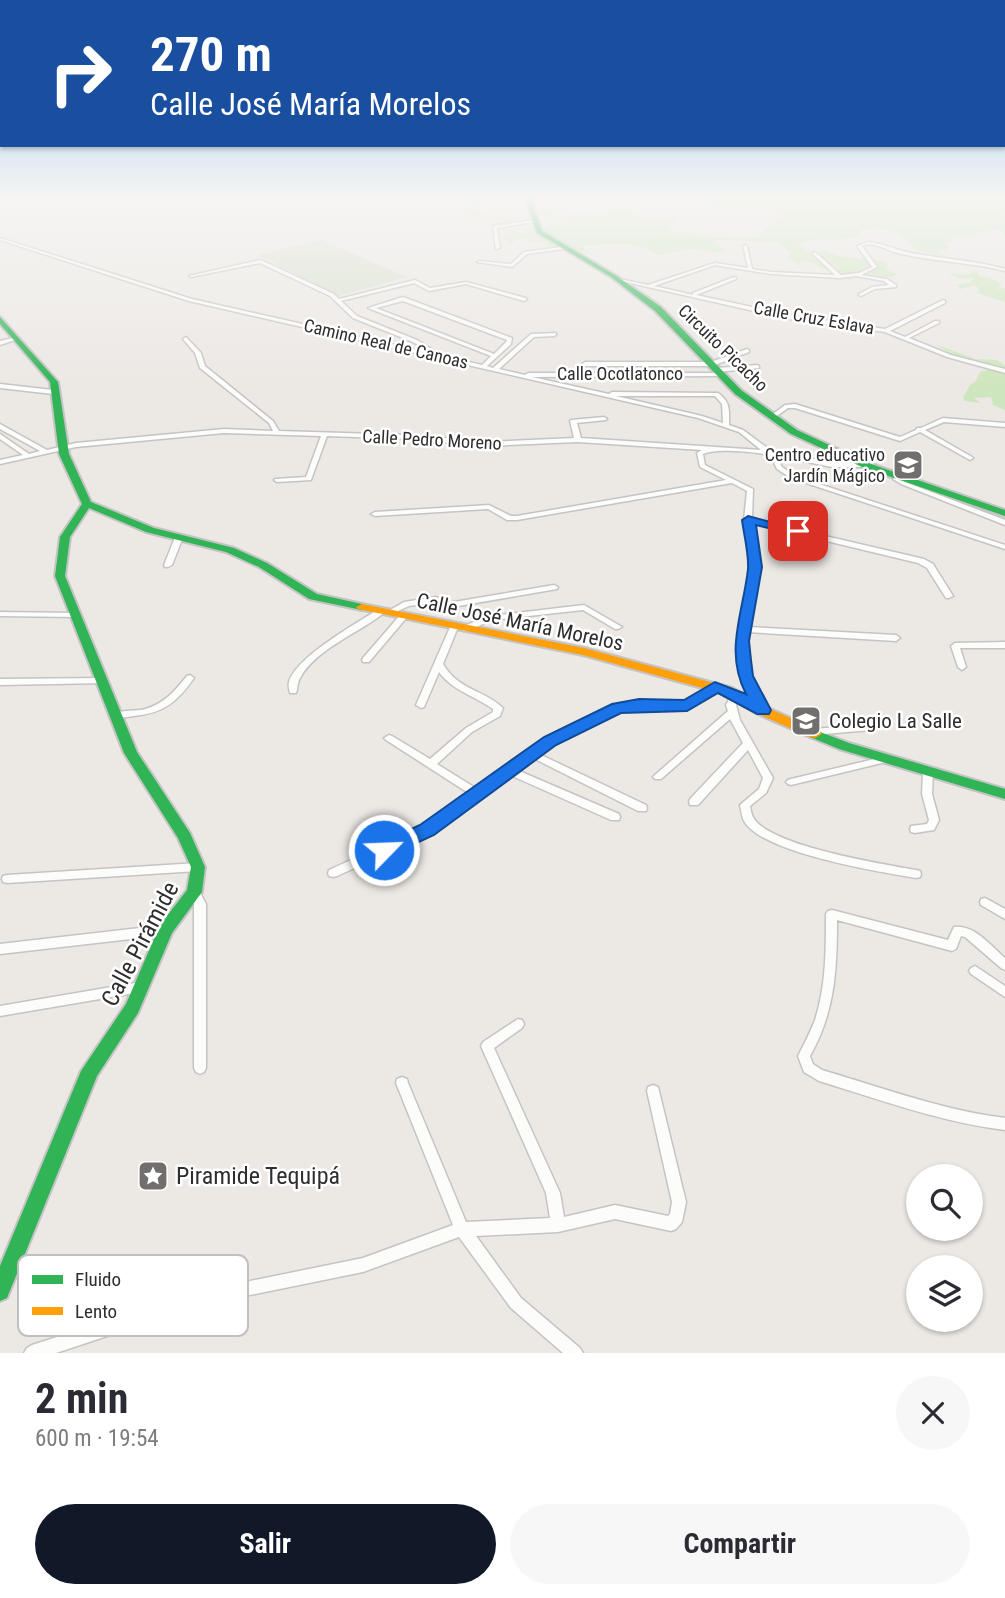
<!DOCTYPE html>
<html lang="es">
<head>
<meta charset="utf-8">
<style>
  :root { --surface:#fff; --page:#f7f7f7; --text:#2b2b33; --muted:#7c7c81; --accent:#111827 }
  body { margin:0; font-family:"Roboto Condensed",sans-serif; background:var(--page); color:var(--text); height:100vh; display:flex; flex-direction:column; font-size:26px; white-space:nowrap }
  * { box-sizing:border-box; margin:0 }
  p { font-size:23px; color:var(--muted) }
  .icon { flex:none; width:38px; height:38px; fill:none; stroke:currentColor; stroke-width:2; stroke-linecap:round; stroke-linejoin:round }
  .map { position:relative; height:1353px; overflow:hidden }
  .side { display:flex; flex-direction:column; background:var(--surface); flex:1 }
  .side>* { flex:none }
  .top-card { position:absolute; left:0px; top:0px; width:1006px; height:147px; box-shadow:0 2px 5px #0004; background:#1a4fa0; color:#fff; overflow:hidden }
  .fabs { position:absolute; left:906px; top:1164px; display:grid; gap:14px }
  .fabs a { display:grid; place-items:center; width:77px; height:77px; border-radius:50%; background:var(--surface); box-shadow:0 2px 5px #0004; font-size:35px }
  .pin { position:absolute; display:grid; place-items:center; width:60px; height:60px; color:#fff; margin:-30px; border-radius:14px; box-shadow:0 4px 10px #0006 }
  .me { position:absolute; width:77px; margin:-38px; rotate:66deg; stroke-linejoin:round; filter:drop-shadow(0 0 5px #0008) }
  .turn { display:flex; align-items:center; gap:24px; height:147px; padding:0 35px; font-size:32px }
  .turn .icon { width:91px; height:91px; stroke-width:2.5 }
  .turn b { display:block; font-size:49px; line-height:60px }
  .round { display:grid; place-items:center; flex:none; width:74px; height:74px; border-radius:37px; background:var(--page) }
  .headline { display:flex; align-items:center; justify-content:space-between; height:119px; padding:0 35px }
  h1 { font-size:42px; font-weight:700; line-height:52px }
  .primary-button { display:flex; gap:14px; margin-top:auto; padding:14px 35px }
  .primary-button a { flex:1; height:80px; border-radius:42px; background:var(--accent); color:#fff; font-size:28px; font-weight:700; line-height:80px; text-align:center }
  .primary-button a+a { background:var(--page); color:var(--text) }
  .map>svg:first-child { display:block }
</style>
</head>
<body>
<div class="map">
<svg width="1005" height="1353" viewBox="0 0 1005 1353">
  <rect width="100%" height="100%" fill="#ece8e4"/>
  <path fill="#cee6be" d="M475 199H483L480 202 494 208H479L477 211C496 218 505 214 521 222L482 226 504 220 468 217 459 209Z
    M687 199H1005V236L998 229 976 234 978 237 960 235 948 240 953 242H945L949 249 936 251 947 257 915 250 899 233 879 228 860 230 859 236C840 242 816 237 797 244L811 253 825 249C841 263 865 254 888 263L886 269 898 275 892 277 861 274 851 280 831 273 839 271 834 266 828 271C816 267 813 259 799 262L802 267 787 257 791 253 776 242 718 240 714 243 724 248 722 253 690 249 657 255 646 248 627 244 584 245 583 249 593 255C576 249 562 247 543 245L547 242 529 241 525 238 510 243 501 236 510 230 529 234 526 230 532 223 539 222 546 227 571 221 543 218 546 203 553 216 631 210 639 213 644 221 658 223 672 217 677 221 667 228 672 231 711 237 756 238 782 216 776 211 726 209 702 204 704 201 700 205 683 203Z
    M976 270 981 277C992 277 994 280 1002 285L996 289 1005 288V302L977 293 979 288 973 285 960 289 956 285 970 283 974 278 961 279 949 275 953 273 969 275Z
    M935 344 975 359 997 360 1005 365V410L993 405 991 397 974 398 981 403 965 401 963 398 970 385 976 381 980 372 989 369 966 363Z"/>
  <path fill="#d8e0cc" d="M321 240 407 277 339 296 258 255Z"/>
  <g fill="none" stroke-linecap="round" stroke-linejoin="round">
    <g stroke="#c5c4c5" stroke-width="3">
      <path id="street" d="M533 220 534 222 497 228 500 248 496 249 493 226Z
        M0 238 192 299 431 353 413 342 353 318 330 296 260 263 191 277 189 276 261 260 334 294 339 299 415 280 430 288 466 282 526 298 527 299 524 301 466 284 429 291 414 283 341 301 357 316 417 340 436 352 437 353 435 354 482 365 491 356 368 308 403 297 512 338 511 344 487 366 493 368 531 334 556 333V335L554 336 534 337 499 369 525 375 528 373H722V375L720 376 532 377 609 394 612 392 718 393C731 402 729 411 729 425L743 430 770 450 832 463H865L868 465 865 467H832L787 458 780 463 782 467 795 476 1005 545V549L791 478 777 469 774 463 780 457C762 453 720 447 703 454L705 465 753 489 752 519 924 559 933 564 953 596 949 598H946L927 568 918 563 752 523 759 567 748 627 896 635 900 638 896 641 747 632 745 641 749 676 768 711 766 713H760L741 676 737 641 751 567 744 520 747 491 732 483 517 520H507L488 509 375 516 371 514 375 512 489 505 511 516H517L726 480 700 467 697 453 702 450 578 442 487 446 410 439 327 436 311 480 277 482 274 480 275 479 306 477 321 436 224 433 76 447 0 464V460L23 455 0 439V434L29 454 40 451 0 429V424L47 450 76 443 224 429 273 431 269 423 200 368 195 353 183 339 186 337 201 353 205 366 273 421 279 431 410 435 487 442 574 438 570 421 571 420 604 417 607 419 606 420 577 423 581 438 761 450 739 432 698 418 189 301 0 240ZM403 301 507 340 506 342 494 354 376 308ZM616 396H715L722 404 723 423 702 416Z
        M868 242C883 243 896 250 911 253 942 259 974 260 1005 269V271C970 262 933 262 898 253 885 250 874 241 862 246L877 267 861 275 887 279 896 285V287L875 289 861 296 859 295V294L872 287 889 285 884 281 856 276 840 278 771 274 715 265 654 286 693 295V293L734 277 736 278V279L696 295 789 315 885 329 943 300 945 301V303L890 331 905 337 935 321H939V323L909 338 951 355 1005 369V373L947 357 885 332 789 319 617 280 619 279 648 285 715 263 748 268 743 246 745 245 747 246 752 269 771 272 835 275 813 254V252H815L841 275 859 273 872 267 857 246Z
        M561 247 563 249 527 254 512 267 477 262 479 261 511 264 524 252Z
        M13 338 18 339 0 345V341Z
        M747 349 749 350V352L712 366H585L582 364 585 362H711Z
        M757 365 759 366V368L717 372 714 370 717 368Z
        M0 384 53 390 56 392 53 394 0 388Z
        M795 404 900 437 916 430 917 428H921L943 418 1005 423V427L944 422 925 430 972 457 973 458 970 460 920 432 900 441 795 408H788L774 418 769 417 785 405Z
        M899 474 902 476 900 479 905 482 1005 520V525L901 484 893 479Z
        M176 535H179L183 537 172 565 168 567H165L164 565Z
        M554 585 558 587 557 589 447 608 435 602 409 606 389 615 385 613 404 602 436 597 448 603Z
        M584 605 622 627 618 629H615L583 610 492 620 467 631H464L460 629 461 627 490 616Z
        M379 609H385L386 611C362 632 316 648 300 678 297 683 298 688 296 693H290C289 689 288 686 289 682 296 657 357 623 379 609Z
        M0 612 76 613 80 615 76 617 0 616Z
        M401 614H404L408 616 369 662H363L362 660 363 658Z
        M451 625H454L458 627 443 664C459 691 483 689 503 708L500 716 472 732 437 764 477 789 547 739 615 706 639 701 685 702 712 686 715 685 719 688 687 708 639 707 620 711 553 743 539 754 646 805 647 808 646 811H638L533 758 517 770 619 814 620 817 619 820H611L510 775 483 794V798H478L431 833 337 876 333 877 329 876 328 873 329 870 423 827 470 794 386 740 384 738 389 735 392 736 430 759 466 728 493 712V709C475 696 453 691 439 672L424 707 421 708 416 705Z
        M1005 642V648H960L966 667 962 670 958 667 951 646 955 643Z
        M190 675 194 678C177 702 164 713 134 716 126 717 119 719 112 715 120 710 131 711 141 710 162 706 174 692 187 676Z
        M103 678 106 679 107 681 106 683 0 685V679Z
        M736 691 740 694 736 705 740 720 773 778 766 793 750 806C751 810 751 814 753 817 768 846 883 864 916 870L920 871 921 874 920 877 916 878C880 872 762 853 744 821 742 817 741 810 740 805L759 789 763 778 748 750 698 805H690L689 802 690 799 743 743 730 719 661 779H655L653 777 655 775 728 711 726 705 733 692Z
        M868 725 873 728 871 730 812 735 807 732 812 729Z
        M887 756 890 757 892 759 890 761 791 785 788 784 786 782 788 780 791 779Z
        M928 769 931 770 933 772 932 794 939 820 934 830 915 833 911 832 910 829 911 826 927 824 929 820 922 794 923 772 925 770Z
        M198 863 202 864 203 867 202 870 198 871 7 883 3 882 2 879 3 876 7 875Z
        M194 888 198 889 206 904V1068L204 1072 200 1074 196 1072 194 1068V904L189 892 190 889Z
        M985 898 1005 909V919L981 905 980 902 981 899Z
        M832 910 948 940 954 927C974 924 991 946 1005 958V970L1001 968 965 937 961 936 956 949 952 951 837 920C837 970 835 1012 810 1056L813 1064 822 1070C883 1088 942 1110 1005 1118V1130C941 1122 881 1100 819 1081L804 1072 798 1056C804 1044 810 1033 815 1020 826 986 826 950 826 914L828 911Z
        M166 925 170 927 172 930 170 933 166 935 0 954V944Z
        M975 966 1005 986V997L971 974 969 971 971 968Z
        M141 982 145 983 147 987 145 991 141 992 0 1016V1006Z
        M518 1019 522 1020 524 1024 522 1028 494 1048 560 1193 564 1217 615 1205 668 1216 670 1214 672 1202 647 1091 648 1087 653 1085 658 1087 659 1091 686 1202 682 1222 676 1229 671 1231 615 1219 558 1232 476 1236 521 1298 580 1348 583 1353H563L511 1308 459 1237 363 1272 201 1305 56 1353H24L27 1348 32 1345 201 1291 363 1258 453 1225 396 1083 397 1079 402 1077 407 1079 408 1083 466 1222 550 1218 546 1193 481 1046 483 1042Z"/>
    </g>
    <g stroke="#c5c4c5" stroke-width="4">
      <path id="fast" d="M525 199H531L542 231 615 275 661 307 741 390 797 430 868 463 1005 510V516L862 467 791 434 735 394 655 311 611 277 537 233Z
        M0 317 58 382 69 454 91 502 154 528 234 548 267 563 317 594 362 604 368 607 362 610 309 599 259 567 226 552 146 532 89 508 70 537 65 576 137 752 190 833 205 867 202 892 172 933 138 1013 97 1076 7 1298 0 1301V1266L81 1071 126 1004 160 925 187 890 191 867 178 838 124 753 55 576 60 537 82 504 59 454 50 382 0 324Z
        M815 730 849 743 1005 789V799L839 749 810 737 808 734 810 731Z"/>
    </g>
    <g stroke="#c5c4c5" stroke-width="4">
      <path id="slow" d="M362 604 584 648 732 688 768 708 820 731 822 734 815 738 810 737 758 714 724 694 583 655 358 609 356 607Z"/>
    </g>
    <use href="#street" fill="#fcfcfb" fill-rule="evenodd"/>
    <use href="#fast" fill="#30b455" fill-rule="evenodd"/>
    <use href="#slow" fill="#ff9f0a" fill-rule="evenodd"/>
  </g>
  <linearGradient id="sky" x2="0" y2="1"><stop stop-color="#88c2ea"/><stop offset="0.51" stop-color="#f6f5f3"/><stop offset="1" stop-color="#f6f5f3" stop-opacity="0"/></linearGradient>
  <rect width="1005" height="388" fill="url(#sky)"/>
  <path fill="#1a73e8" stroke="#114b97" stroke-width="2" d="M748 516 805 531 798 535 756 525 762 567 749 641 751 660 753 676 771 710 769 714H757L718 693 687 711 621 713 556 745 434 835 391 855H377L374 850 377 845 420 825 544 737 612 704 639 699 684 700 715 682 746 694C724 651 743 614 748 569 749 554 744 535 742 520Z"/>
  <defs>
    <g id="school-square" transform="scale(1.575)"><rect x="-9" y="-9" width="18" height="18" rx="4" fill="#706f6e" stroke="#fff"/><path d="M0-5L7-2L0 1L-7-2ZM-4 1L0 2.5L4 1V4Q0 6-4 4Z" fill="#fff"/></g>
    <g id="sight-square" transform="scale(1.575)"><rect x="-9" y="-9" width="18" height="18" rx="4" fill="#706f6e" stroke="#fff"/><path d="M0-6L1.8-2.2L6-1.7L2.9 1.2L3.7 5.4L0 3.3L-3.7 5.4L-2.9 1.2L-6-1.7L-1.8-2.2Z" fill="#fff"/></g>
  </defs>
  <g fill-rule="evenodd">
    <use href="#school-square" x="908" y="465"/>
    <use href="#school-square" x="806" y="721"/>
    <use href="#sight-square" x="153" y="1176"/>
  </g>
  <g text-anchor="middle" stroke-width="5" stroke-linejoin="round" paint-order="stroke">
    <g font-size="18" fill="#2e2e2e" stroke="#fff">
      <text transform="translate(814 318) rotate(10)" y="6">Calle Cruz Eslava</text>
      <text transform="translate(386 344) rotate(13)" y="6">Camino Real de Canoas</text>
      <text transform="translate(723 348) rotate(44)" y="6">Circuito Picacho</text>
      <text x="620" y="380">Calle Ocotlatonco</text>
      <text transform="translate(432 440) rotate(3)" y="6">Calle Pedro Moreno</text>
    </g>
    <g font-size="18" fill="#2e2e2e" stroke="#fff" text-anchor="end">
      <text x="885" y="461">Centro educativo<tspan x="885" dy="21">Jardín Mágico</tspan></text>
    </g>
    <g font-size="21" fill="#2e2e2e" stroke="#fff">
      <text transform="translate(520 622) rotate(12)" y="7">Calle José María Morelos</text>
    </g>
    <g font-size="21" fill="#2e2e2e" stroke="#fff" text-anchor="start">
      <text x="829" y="728">Colegio La Salle</text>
    </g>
    <g font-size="24" fill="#2e2e2e" stroke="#fff">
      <text transform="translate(140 944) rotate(-62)" y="8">Calle Pirámide</text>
    </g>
    <g font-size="24" fill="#2e2e2e" stroke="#fff" text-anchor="start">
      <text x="176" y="1184">Piramide Tequipá</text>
    </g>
  </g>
  <rect x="18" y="1255" width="230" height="81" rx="10" fill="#fff" stroke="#c0c0c0" stroke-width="2"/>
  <rect x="32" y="1275" width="31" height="9" fill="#30b455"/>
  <rect x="32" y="1307" width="31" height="8" fill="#ff9f0a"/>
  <g font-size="19" fill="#2e2e2e">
    <text x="75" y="1286">Fluido</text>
    <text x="75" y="1318">Lento</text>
  </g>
</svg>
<div class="fabs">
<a><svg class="icon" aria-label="search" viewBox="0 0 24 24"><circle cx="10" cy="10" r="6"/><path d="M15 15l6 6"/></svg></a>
<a><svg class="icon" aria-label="layers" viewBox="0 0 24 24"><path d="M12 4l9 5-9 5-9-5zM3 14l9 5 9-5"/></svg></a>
</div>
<div class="pin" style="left:798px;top:531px;background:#d93025"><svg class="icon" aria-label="arrive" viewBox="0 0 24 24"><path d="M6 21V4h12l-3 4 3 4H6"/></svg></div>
<svg class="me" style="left:384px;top:850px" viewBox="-20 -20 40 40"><circle r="17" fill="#1a73e8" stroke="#fff" stroke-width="3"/><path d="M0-11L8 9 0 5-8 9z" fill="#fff"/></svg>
<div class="top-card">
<div class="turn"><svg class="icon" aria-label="right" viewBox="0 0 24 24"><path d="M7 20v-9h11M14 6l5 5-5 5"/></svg><div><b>270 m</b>Calle José María Morelos</div></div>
</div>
</div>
<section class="side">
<div class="headline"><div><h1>2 min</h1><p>600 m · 19:54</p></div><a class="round"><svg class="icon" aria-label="close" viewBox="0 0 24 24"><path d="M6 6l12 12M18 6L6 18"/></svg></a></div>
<div class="primary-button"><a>Salir</a><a>Compartir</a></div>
</section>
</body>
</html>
